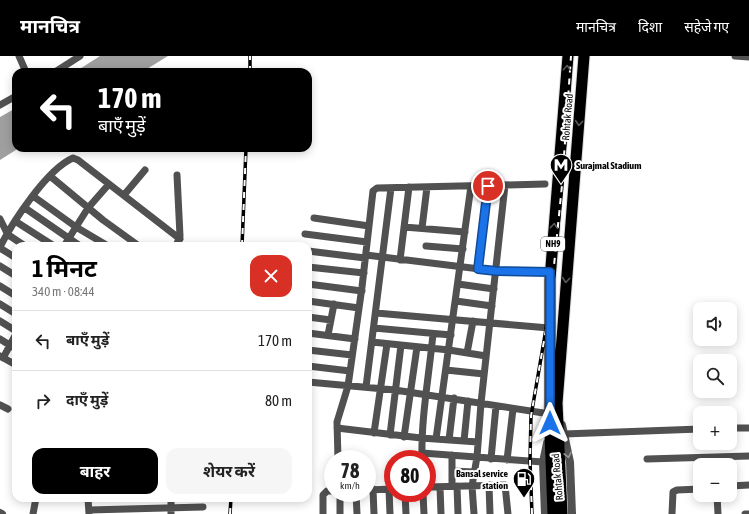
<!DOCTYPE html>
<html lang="hi">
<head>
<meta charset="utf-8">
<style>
  :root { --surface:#fff; --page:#f6f6f6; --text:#222; --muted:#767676; --line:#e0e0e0; --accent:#000 }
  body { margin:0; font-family:"Asap Condensed","Noto Sans Devanagari",sans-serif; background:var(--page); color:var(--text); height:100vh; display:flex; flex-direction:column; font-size:15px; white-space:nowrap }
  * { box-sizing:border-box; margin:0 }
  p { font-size:13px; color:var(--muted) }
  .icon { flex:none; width:22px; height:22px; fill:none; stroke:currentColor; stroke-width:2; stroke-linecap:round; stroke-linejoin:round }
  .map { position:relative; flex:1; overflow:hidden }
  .drawer { position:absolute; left:12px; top:186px; width:300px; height:260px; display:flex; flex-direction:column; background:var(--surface); border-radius:12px; box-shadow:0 2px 10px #0003 }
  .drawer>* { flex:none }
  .banner { position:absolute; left:12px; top:12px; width:300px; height:84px; border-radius:12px; box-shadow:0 2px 10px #0003; background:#000; color:#fff; overflow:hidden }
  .tools { position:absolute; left:693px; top:246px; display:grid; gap:8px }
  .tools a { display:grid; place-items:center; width:44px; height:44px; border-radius:8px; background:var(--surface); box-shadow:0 2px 10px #0003; font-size:20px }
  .speed { position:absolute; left:324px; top:394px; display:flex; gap:8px; font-size:20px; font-weight:700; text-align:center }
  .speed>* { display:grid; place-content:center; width:52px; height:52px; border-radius:50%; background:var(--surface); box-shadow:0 2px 10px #0003; line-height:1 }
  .speed small { font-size:10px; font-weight:400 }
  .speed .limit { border:6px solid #d22; background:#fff; color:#111 }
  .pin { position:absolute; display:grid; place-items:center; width:34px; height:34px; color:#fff; margin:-17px; border:2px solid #fff; border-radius:50%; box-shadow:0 1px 4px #0007 }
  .me { position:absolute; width:44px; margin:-22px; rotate:0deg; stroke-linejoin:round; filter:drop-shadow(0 0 3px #0008) }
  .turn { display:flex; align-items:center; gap:14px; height:84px; padding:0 20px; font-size:18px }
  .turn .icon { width:52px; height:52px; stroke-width:2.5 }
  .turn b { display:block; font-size:28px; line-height:34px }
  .round { display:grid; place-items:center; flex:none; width:42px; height:42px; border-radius:12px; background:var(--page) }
  .headline { display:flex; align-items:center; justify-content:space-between; height:68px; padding:0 20px }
  h1 { font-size:24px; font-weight:700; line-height:30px; color:var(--accent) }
  .button { display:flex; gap:8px; margin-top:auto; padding:8px 20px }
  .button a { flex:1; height:46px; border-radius:12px; background:var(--accent); color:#fff; font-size:16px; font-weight:700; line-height:46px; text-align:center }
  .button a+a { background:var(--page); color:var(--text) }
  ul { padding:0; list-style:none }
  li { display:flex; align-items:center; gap:12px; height:60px; padding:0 20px; border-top:1px solid var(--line) }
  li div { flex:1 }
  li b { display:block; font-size:15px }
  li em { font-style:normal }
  header { display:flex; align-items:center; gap:24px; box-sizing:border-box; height:56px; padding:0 20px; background:var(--accent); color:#fff }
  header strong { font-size:19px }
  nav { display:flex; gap:22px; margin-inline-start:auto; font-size:14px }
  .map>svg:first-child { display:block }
</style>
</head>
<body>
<header>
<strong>मानचित्र</strong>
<nav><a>मानचित्र</a><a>दिशा</a><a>सहेजे गए</a></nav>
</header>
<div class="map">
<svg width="749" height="458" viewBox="0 0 749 458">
  <rect width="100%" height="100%" fill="#fff"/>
  <path fill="#9f9f9f" d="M100 0H168L142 16H75Z
    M16 52V92H19L0 104V61Z"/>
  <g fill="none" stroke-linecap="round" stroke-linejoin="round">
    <g stroke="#dbdbdb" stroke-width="13">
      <path id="trunk" d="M553 458 550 377V223L568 0
        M562 458 557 347 584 0"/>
    </g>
    <path stroke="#515151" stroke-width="7" d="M19 0 26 16
      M735 0 749 1
      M55 16 80 0
      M0 49 16 40
      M50 120 103 164 139 190
      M124 139 145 114
      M33 140 76 171 108 190
      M25 152 80 190
      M314 162 369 170
      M0 163 7 177
      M15 165 54 190
      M404 171 465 176
      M422 172 427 131
      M7 178 25 190
      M305 178 367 186
      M64 190 88 152 109 128
      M176 190 180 180 177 119
      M426 190 463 193
      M0 191C12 167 47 113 73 102L78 104 180 183
      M0 192 16 202
      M308 195 365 202
      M366 199 496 215 550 216
      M400 204 409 131
      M0 210 16 220
      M308 211 364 217
      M478 213 488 129
      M308 228 362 235
      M458 228 494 233
      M0 230 16 240
      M308 245 359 252
      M456 245 492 250
      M0 248 16 258
      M376 257 549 272
      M308 261 331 264
      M0 265 16 275
      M374 272 451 279
      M308 277 355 283
      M328 279 334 248
      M0 283 16 293
      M372 286 449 294 486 300
      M308 294 352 299
      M467 297 473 265
      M0 300 16 309
      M3 302 16 278
      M308 310 350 315
      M446 314 484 318
      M308 326 395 334 550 358
      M366 331 391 132
      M0 349 8 353
      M337 372 421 382 478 386
      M730 372H749
      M374 377 387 288
      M564 378 700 373
      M390 379 401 289
      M404 381 417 291
      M436 383 471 130
      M449 384 454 342
      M464 385 468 345
      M422 397 543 406
      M338 403 337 366 348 330 362 231 373 135 377 132 545 128
      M422 403C421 361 429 320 433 278
      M491 403 496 350
      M647 403 749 400
      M507 404 513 353
      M452 415 474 416
      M489 429 490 458
      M452 430V399
      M457 430 458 458
      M730 430 749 429
      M427 431 505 429 508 458
      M440 431 441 458
      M373 433 374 458
      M389 433 390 458
      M367 434 393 433
      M340 437V458
      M356 437 357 458
      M405 437 406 458
      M423 437 424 458
      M717 439 718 458
      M88 442 89 458
      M171 442V458
      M89 454 203 451
      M33 458 36 442
      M323 458V439L327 435H333
      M474 458 472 430 477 401 481 347 505 129
      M672 458 673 436 677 434 700 433
      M745 458H749"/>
    <path stroke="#515151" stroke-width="8" d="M562 369 570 406 572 458
      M0 457 2 458
      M545 458 543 406 547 387"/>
    <use href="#trunk" stroke="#000" stroke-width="11"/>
    <g stroke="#000" stroke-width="3.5">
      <path id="rail" d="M250 16V0
        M242 190 246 92
        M230 458 231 442
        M532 458 530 405 531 360 550 250 562 129 571 0"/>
    </g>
    <use href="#rail" stroke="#fff" stroke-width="2" stroke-dasharray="6" stroke-linecap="butt"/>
  </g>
  <defs><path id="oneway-chevron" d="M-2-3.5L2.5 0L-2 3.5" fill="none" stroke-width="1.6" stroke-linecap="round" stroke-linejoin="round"/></defs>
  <g stroke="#595959">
    <use href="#oneway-chevron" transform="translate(567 12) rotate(-85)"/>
    <use href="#oneway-chevron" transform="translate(579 67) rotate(95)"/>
    <use href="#oneway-chevron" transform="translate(554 170) rotate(-85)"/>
    <use href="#oneway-chevron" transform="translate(566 224) rotate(95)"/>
  </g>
  <use stroke="#979797" href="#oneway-chevron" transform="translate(568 399) rotate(78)"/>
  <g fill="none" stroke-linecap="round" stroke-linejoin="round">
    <g stroke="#114b97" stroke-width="10">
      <path id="route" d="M488 130 478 213 496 215 550 216V367"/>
    </g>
    <use href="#route" stroke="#1a73e8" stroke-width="7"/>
  </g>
  <defs>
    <g id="metro-pin" transform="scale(1.15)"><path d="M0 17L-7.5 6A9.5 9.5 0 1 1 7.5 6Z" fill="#000" stroke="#fff"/><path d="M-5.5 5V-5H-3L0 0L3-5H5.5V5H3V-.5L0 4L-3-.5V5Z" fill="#fff"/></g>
    <g id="fuel-pin" transform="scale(1.15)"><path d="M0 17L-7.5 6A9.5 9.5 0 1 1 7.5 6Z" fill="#000" stroke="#fff"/><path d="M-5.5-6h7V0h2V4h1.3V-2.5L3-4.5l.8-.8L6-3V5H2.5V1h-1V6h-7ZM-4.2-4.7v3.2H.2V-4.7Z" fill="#fff"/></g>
  </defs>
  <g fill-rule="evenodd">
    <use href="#metro-pin" x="561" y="109"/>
    <use href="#fuel-pin" x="524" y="423"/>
  </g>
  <g text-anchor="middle" stroke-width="4" stroke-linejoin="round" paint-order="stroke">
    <rect fill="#fff" stroke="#4c4c4c" stroke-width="1" x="541" y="181" width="24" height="14" rx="3"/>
    <g font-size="9" font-weight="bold" fill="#000">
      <text x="553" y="191">NH9</text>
    </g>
    <g font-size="10" fill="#000" stroke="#fff">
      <text transform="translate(567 61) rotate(-85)" y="4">Rohtak Road</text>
      <text transform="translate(557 421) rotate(-95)" y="4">Rohtak Road</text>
    </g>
    <g font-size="10" font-weight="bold" fill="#000" stroke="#fff" text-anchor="start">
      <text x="576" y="113">Surajmal Stadium</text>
      <text x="508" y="421" text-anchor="end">Bansal service<tspan x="508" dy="12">station</tspan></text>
    </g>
  </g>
</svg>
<div class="tools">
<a><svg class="icon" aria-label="sound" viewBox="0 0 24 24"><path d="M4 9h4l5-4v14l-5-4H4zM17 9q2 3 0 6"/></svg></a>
<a><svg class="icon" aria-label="search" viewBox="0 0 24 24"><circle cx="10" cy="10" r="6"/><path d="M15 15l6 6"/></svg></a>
<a>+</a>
<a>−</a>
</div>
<div class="speed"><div>78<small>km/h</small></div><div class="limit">80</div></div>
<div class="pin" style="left:488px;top:130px;background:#d93025"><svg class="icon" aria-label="arrive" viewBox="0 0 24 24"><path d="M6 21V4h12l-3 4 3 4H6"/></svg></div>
<svg class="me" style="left:550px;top:367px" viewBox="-20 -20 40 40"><path d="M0-17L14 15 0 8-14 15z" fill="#1a73e8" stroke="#fff" stroke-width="4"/></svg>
<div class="banner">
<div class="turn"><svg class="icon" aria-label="left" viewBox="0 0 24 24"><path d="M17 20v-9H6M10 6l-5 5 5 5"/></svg><div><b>170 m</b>बाएँ मुड़ें</div></div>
</div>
<section class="drawer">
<div class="headline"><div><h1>1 मिनट</h1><p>340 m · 08:44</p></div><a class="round" style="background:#d93025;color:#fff"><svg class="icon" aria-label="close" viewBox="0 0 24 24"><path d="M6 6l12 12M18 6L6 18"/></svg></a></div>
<ul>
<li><svg class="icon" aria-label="left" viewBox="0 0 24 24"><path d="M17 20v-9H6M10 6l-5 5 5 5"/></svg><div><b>बाएँ मुड़ें</b></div><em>170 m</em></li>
<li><svg class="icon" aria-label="right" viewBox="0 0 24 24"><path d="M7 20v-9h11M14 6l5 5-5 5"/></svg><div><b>दाएँ मुड़ें</b></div><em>80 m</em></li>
</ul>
<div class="button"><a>बाहर</a><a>शेयर करें</a></div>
</section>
</div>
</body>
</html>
